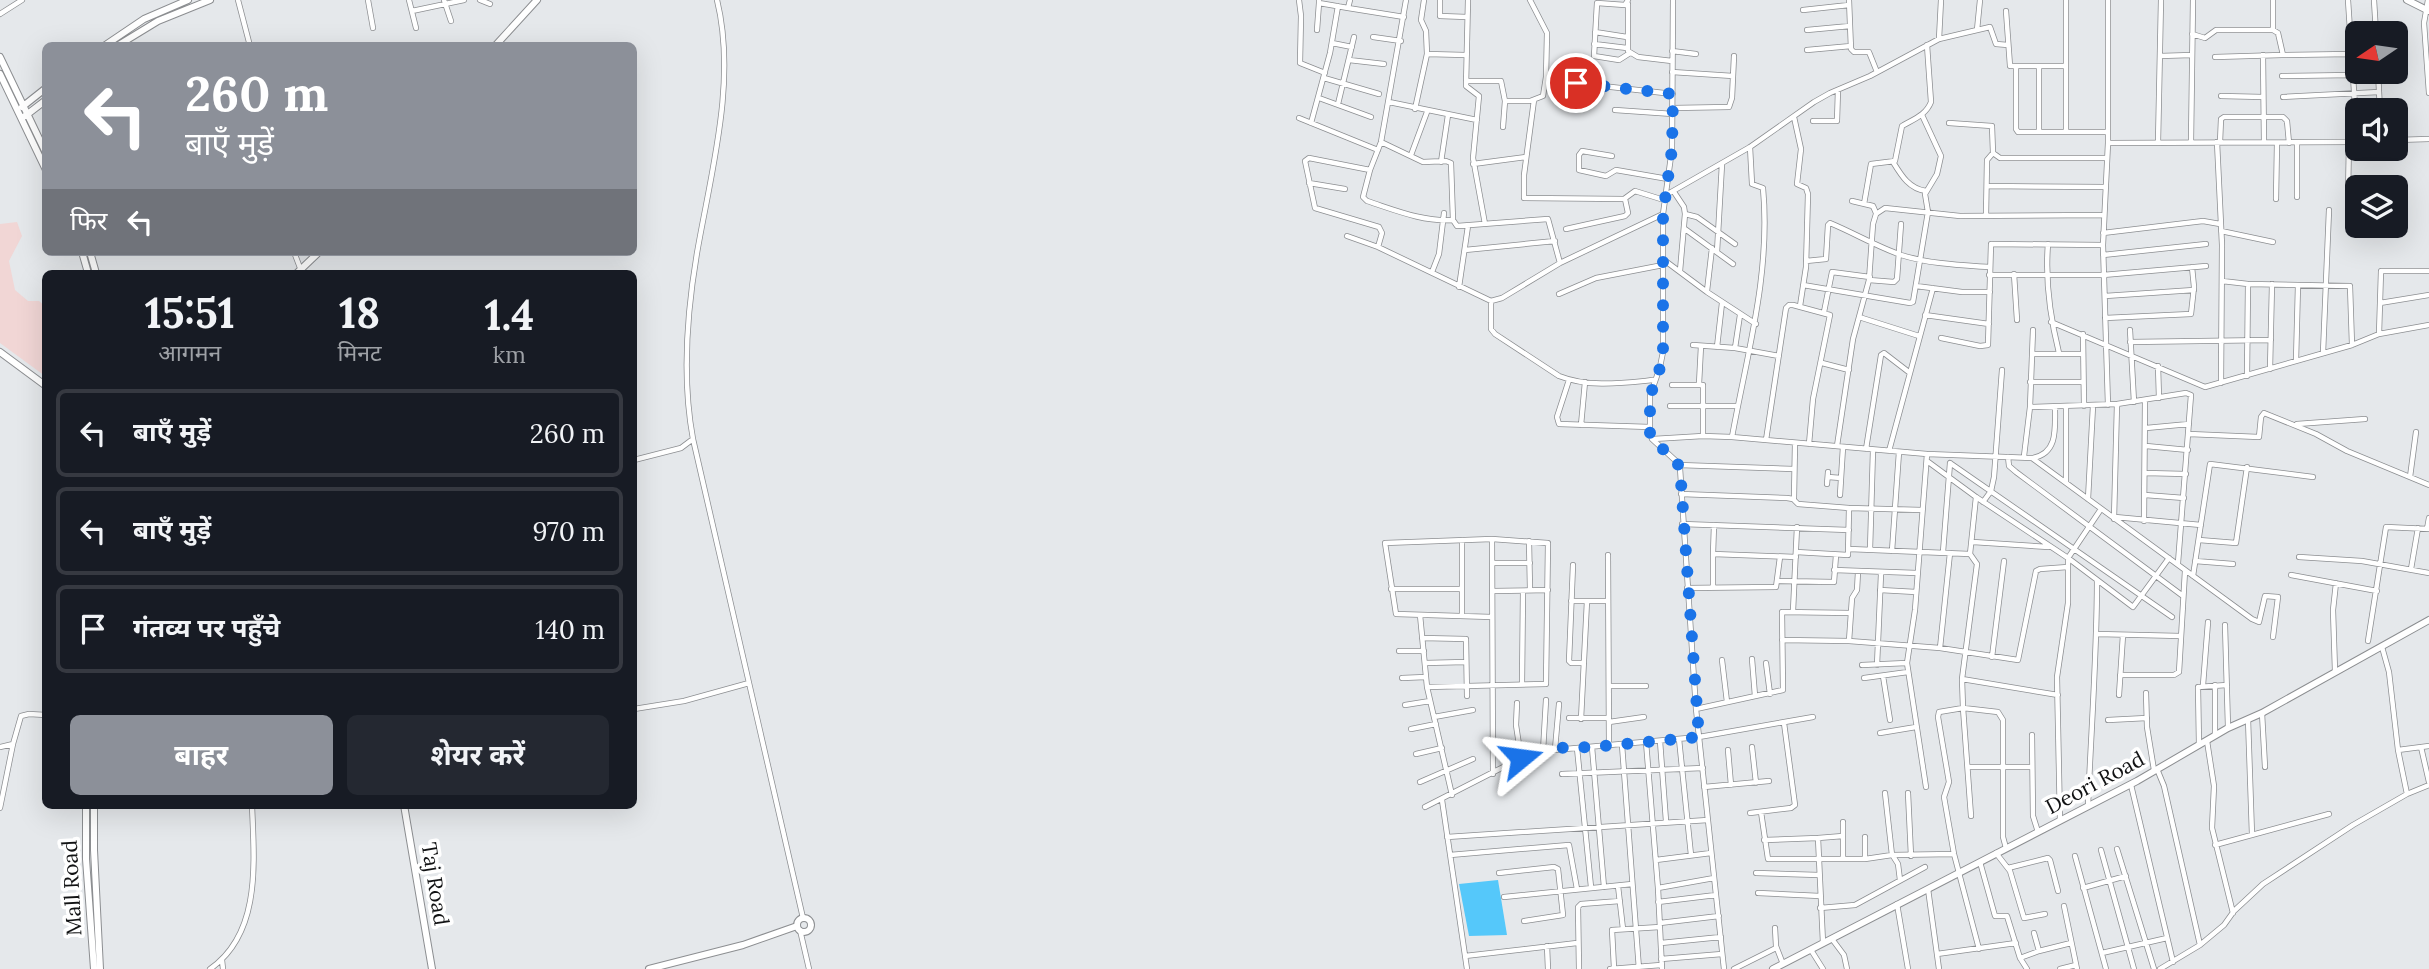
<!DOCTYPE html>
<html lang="hi">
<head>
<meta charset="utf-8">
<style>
  :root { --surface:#171b24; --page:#242831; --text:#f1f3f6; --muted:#9ea1a6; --line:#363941; --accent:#8c9099 }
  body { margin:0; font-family:Lora,"Noto Sans Devanagari",serif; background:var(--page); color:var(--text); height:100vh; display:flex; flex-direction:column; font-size:26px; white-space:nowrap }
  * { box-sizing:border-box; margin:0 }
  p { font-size:23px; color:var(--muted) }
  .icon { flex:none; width:38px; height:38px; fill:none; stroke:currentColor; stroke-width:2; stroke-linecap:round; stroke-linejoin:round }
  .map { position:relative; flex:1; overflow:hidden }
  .side { position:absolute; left:42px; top:270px; width:595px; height:539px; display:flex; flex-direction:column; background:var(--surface); border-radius:10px; box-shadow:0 7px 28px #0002 }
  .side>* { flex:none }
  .top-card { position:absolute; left:42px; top:42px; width:595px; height:214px; border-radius:10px; box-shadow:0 7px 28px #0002; background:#8c9099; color:#fff; overflow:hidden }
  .needle { width:46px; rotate:257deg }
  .tools { position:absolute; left:2345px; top:21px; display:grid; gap:14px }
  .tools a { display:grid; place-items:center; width:63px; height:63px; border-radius:10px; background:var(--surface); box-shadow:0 7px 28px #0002; font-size:35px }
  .pin { position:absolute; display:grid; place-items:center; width:60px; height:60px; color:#fff; margin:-30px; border:4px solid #fff; border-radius:50%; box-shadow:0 2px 7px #0007 }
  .me { position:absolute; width:77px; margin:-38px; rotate:74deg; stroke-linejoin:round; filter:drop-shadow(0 0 5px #0008) }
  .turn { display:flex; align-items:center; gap:24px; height:147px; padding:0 28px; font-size:32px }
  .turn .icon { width:91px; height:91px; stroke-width:2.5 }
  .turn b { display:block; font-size:49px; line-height:60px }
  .then { display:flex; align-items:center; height:66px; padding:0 28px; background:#0003; gap:14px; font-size:26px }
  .eta { display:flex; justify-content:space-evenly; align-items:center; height:119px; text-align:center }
  .eta b { font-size:42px; font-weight:700; line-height:49px }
  .button { display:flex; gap:14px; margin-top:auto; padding:14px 28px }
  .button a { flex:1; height:80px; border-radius:10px; background:var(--accent); color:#fff; font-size:28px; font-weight:700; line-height:80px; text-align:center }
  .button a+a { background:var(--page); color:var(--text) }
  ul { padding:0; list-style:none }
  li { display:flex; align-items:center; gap:21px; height:88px; margin:0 14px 10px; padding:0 14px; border:4px solid var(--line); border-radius:10px }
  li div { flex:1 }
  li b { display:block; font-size:26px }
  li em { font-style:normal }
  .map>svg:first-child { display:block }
</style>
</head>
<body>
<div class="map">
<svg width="2429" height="969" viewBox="0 0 2429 969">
  <rect width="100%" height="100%" fill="#e5e8eb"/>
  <path fill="#f1d6d5" d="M17 222 22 236 9 261 15 290 28 301H39L45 306V376L0 343V224Z"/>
  <path fill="#55c8fa" d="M1498 880 1507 935 1469 936 1459 884Z"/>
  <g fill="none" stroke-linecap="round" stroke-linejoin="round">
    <g stroke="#8c8e91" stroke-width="6">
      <path id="street" d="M238 0 250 46
        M368 0 373 28
        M409 0 416 28
        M444 0 451 21
        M480 0 490 4
        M717 0C737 81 711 172 697 253 687 312 682 380 693 439L803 918
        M1299 0 1301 16 1300 63 1325 73
        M1319 0V3L1348 8 1350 0
        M1406 0 1381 142 1370 170 1363 197 1367 201C1395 210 1423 222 1453 220L1457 226 1548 219 1560 263
        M1440 0V16L1467 17
        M1468 0 1466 86 1479 96 1473 158 1485 224
        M1530 0 1547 33 1546 77 1576 83 1673 94
        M1628 0 1625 5 1597 3 1594 56 1619 60 1630 53
        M1673 0 1672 149 1663 214V352L1660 367 1650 396V433L1652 439 1676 461 1680 468 1696 709 1724 969
        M1849 0 1851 49 1854 52H1869L1877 72
        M2348 0 2357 137
        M2374 0 2376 33
        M2428 0 2424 23 2429 93
        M1628 4V51L1638 57 1672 61
        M1348 8 1404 17
        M1803 10 1849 5
        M412 11 464 0
        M2006 11 2010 66H2066
        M0 14 22 0
        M1317 30 1319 3
        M1807 30 1850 26
        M1977 30 1980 0
        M2273 30V0
        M1595 32 1627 37
        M2192 34 2205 38 2216 30H2273L2278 33 2283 55 2351 54
        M1373 37 1401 41
        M1939 39 1941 0
        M1332 43 1352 47
        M1594 44 1627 48
        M1807 50 1851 46
        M1672 51 1696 54
        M1427 54 1465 55
        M2263 55 2264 142
        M2160 56 2192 55
        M2215 57 2282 55
        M1349 60 1384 64
        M2016 67V129L2018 132H2106
        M1672 72 1733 76
        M2378 72 2380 110
        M2282 76 2353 75
        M1324 78 1379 94
        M1466 81H1501L1505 101H1530L1543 96 1546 77
        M2221 96 2263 97
        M2283 97 2379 92
        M1319 98 1371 117
        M1534 100 1524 175V198L1624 199 1635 191 1664 200
        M1389 102 1477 120
        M1338 104 1354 37
        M1673 108 1729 107 1732 98 1734 56
        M1415 109 1427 54 1426 31 1421 20 1424 0
        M1615 110 1673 114
        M1794 117 1801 149 1797 184 1806 188 1808 194 1806 267 1800 306
        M1299 118 1378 150
        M1813 121H1837L1838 90
        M1311 123 1330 53 1338 6
        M1949 123 1992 126 1993 153 2000 158H2107
        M1503 127 1505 101
        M2039 132V66
        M2066 132V0
        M2396 140 2429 139
        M1381 142 1423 162 1446 161 1451 163 1453 220
        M2191 142 2193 0
        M2217 142 2222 245 2221 383
        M2220 142 2221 119 2224 117H2283L2287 121 2289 143
        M2108 143 2357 142
        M2158 143 2161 0
        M1411 155 1427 112
        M1612 156 1582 151 1579 155V170L1606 176 1616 170 1668 179
        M1441 162 1448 115
        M1893 162C1901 175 1909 189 1926 191
        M1473 164 1526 157
        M1370 170 1309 158 1305 161 1315 208 1379 227 1382 233 1378 247
        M1309 183 1345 189
        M1987 186 2104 187
        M1674 192 1684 207 1685 214 1680 271
        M2348 194 2349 142
        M1666 195 1750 147 1814 102 1830 93 1870 76 1939 39 1990 27 1996 44 2008 45
        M2297 197V143
        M2276 199 2277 143
        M1852 201 1873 206 1876 213
        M1864 204 1871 164 1895 161 1902 126C1914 119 1926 115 1931 102L1927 45
        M1685 214 1697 217 1735 244
        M1986 216 1987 160 1993 153
        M1566 229 1625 216 1628 213 1625 199
        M1685 229 1733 264
        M2221 231 2273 242
        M2103 233 2203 221 2220 224
        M1347 236 1378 247 1491 301 1502 298 1560 263 1663 214
        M2048 244C2045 281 2050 317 2059 353
        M1465 250 1555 241
        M294 252 302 273
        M1717 252 1722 164
        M2103 255 2206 244
        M1664 260 1707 292 1756 324
        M1806 261 1826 259 1828 225 1830 223C1854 233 1876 246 1901 255 1930 264 1959 265 1989 267
        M1432 272 1439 254 1444 213
        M2014 274 2017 320
        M1989 275H2103L2206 266
        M1869 280 1894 282 1897 279 1901 224
        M2222 281 2248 284 2350 286 2352 345
        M1803 285 1910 303 1913 302 1928 212 1925 194 1937 174 1941 156 1922 115
        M1916 286 1962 292H1990
        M1459 287 1468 226
        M1707 291 1712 248
        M1559 294 1596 278 1663 265
        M2105 296 2194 290
        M1491 301V329L1495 334 1559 376C1589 388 1623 383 1654 380
        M2380 303 2429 295
        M1824 312 1832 272 1870 277
        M1925 315 1989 324
        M1859 317 1919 336
        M2105 318 2191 314 2194 287 2192 267
        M2051 322 2205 387 2352 345 2379 334 2429 325
        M2130 330 2134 402
        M2083 334 2084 406
        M2379 334 2381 271H2429
        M1941 338 1980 346 1988 345 1991 244 2103 245
        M2130 342 2271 340
        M1693 345 1735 348 1779 356
        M1717 347 1722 303
        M1735 348 1740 315
        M2323 353 2329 210
        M2033 354H2083
        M2296 361 2298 285
        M1822 363 1849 370
        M2158 366 2159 398
        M2270 369 2272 284
        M2247 376 2248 284
        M1569 380 1557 417 1559 424 1650 427
        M2030 382H2082
        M1699 384 1701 346
        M1672 385H1703V436
        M2108 405 2103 245 2108 143V0
        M1670 406H1738
        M2030 407 2117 404 2186 393 2191 395 2178 563
        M2066 407V482
        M2297 424 2365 419
        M1581 425 1585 382
        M2146 428 2189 424
        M2189 434 2259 437 2261 417 2264 413 2316 434 2347 451 2429 485
        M1732 437C1747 354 1771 273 1763 188L1752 184 1750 147
        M1653 439 1703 436 1732 437 1927 454 2032 458 2252 619 2259 622 2265 596 2278 597 2273 637
        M1766 440 1786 308 1789 305H1793L1830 315 1813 399 1809 444
        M1837 446 1853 339 1869 280 1873 224 1876 214 1885 208 1960 216 2103 215
        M2146 446 2188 450
        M1866 449 1881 355 1884 353 1910 373
        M1889 451 1933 288
        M2024 456 2030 407 2033 330
        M2008 457 2009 466 2016 472 2183 596
        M2033 458C2058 453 2055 429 2055 407
        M634 460 681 448 693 439
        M1927 461 1976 497 2068 558 2133 607 2169 558
        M1950 463 2172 617
        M1679 465 1794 469
        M2145 473 2186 474
        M1828 477 1841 478
        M2410 477 2416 432
        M1827 484 1828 472
        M1681 494 1787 498 1793 499 1798 504 1849 508 1922 510
        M1840 495 1843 447
        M2145 495 2184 498
        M1794 498 1795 443
        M2088 499 2093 406
        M1983 502 1991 491 1994 477 2002 370
        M2115 517 2201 525
        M2114 519 2117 404
        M2144 521 2145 401
        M1682 524 1849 530
        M2427 529 2429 518
        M1492 539 1493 774
        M2199 540 2236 543 2247 467
        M1529 541 1530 590
        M1973 542 2049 547
        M1849 549 1970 554 1976 497
        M1870 550 1873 450
        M1892 551 1899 452
        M1796 552 1848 555 1849 508
        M1943 552 1950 463
        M1713 554 1714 525
        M1608 555 1609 746
        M2299 557 2362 561 2429 573
        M2195 561 2233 564
        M1492 563H1530
        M1573 565 1569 661 1571 663H1584
        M2411 569 2418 528
        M1834 570 1917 573
        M2291 575 2377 591
        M2193 576 2210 464 2313 477
        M1779 581 1834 582 1836 555
        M1713 586V554L1796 557
        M1687 588 1776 587 1780 557
        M1391 589H1462
        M1880 590 1916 592
        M1493 591 1548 590
        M1571 601H1608
        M1793 611 1797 527
        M1420 615 1427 687 1452 795
        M1462 616V540
        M2225 625 2228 727
        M2097 634 2181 636
        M1422 638 1466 639 1467 696
        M1782 640 1849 641 1852 598 1857 590 1858 572
        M1849 641 1940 648 2018 660 2036 571 2040 569 2068 567
        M2368 641 2386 527 2429 529
        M2382 647 2389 672 2398 750 2407 794
        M1940 648 1950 553
        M1399 651H1424
        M1992 657 2004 561
        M1752 659 1755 696
        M1722 660 1727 702
        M1425 663 1466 662
        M1766 663 1770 694
        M1862 665 1907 663
        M1877 665 1881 574
        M2335 671 2333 610 2336 583
        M2120 675H2174L2179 672 2185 571
        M1883 676 1890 720
        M1402 678 1426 677
        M1864 678 1908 672
        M1962 679 1977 564 1970 554
        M1522 684 1523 591
        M2203 685 2208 622
        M2215 685V735
        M1609 686H1646
        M1427 687 1546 684 1548 543 1492 539 1385 543 1396 614 1492 617
        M2146 693 2147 727 2154 770
        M2119 695 2123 635
        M1517 703 1516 725 1521 758
        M1405 705 1430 701
        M634 709 684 701 749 683
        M1696 709 1783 690 1782 612 1851 613
        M2262 713 2265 767
        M1434 717 1473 710
        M1569 718H1608
        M1581 719 1587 601
        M2248 719 2252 835
        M2108 720 2147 718
        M1609 722 1644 717
        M1411 729 1436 724
        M1880 733 1916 727
        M2032 735 2033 816 2038 832
        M1679 739 1691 855
        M1660 741 1666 821
        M2207 741 2214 786 2212 828 2233 913
        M1646 742 1658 888 1662 969
        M1622 745 1639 969
        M2199 745 2198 687 2227 685
        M0 747 13 744
        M1592 747 1604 887
        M1752 747 1756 783
        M2421 747 2429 782
        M1577 748 1591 887
        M1555 749 1559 704
        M1728 750 1731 785
        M2398 750 2429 746
        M1543 751 1546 700
        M1416 754 1442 748
        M1969 767H2032
        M2157 769 2164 786 2200 945
        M1562 774 1703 768
        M1420 782 1473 759
        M2131 785 2173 962
        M1704 787 1769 781
        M1926 787 1907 663 1915 610 1927 454
        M1908 793 1911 856
        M1442 800 1467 969
        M2088 806C2091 731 2097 655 2097 580
        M1425 807 1521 758 1543 751 1699 737 1813 717
        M0 808 13 744 21 716 29 714 46 715
        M1761 812 1768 859H1865L1892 855 1885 793
        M1750 813 1791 808 1795 805 1784 723
        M1971 816 1963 708 1939 712 1938 717 1949 782 1944 797 1954 854 1979 949
        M2060 821 2057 677 2068 603V558L2101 509
        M1447 837 1708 820
        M1818 838 1843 836
        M1764 840 1818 838 1823 943
        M2215 845 2329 814
        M2006 848 2003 837V720L1998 712 1963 708 1962 679 2058 695
        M2117 849 2154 969
        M2101 850 2134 969
        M1996 853 2010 871 2024 918 2045 914
        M1450 855 1569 845 1577 889
        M1892 855 1954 854
        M1893 856 1898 864 1900 880
        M2075 856 2106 969
        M1843 859V822
        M1865 859V837
        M1656 860 1711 853
        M1980 862 1995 916H2007L2020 958 2039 951 2034 933
        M2008 868 2048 858 2050 860 2058 891
        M1499 873 1554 867 1558 869 1563 915 1524 921
        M1756 873 1819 875
        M1618 886 1623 929
        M1658 888 1714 878
        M2083 888 2126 876
        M1928 889 1939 969
        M1758 893 1820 896
        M1504 897 1632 884
        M1658 902 1716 895
        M1897 904 1908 969
        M2064 906 2077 969
        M1820 908 1855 905 1925 867
        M1660 923 1719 916
        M1775 928 1776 946 1783 964
        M800 930 809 969
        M1832 939 1844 955 1847 969
        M1661 943 1721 937
        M1547 946 1548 969
        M1811 950 1823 969
        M2039 951 2071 943
        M2102 953 2167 938
        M1937 954 2016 943
        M1465 956 1577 943
        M2020 958 2027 969
        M1661 959 1722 954
        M222 960 223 969
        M1614 968 1612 930 1660 927
        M210 969C262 933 254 860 252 805
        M1579 969 1578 907 1581 904 1620 901
        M1610 969 1661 965
        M1734 969 1776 948
        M2060 969 2076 965
        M2160 969 2200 945 2224 925 2234 911 2263 884 2353 825 2407 794 2429 785"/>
    </g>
    <g stroke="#8c8e91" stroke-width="8">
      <path id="secondary" d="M2407 0 2429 11
        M104 46 144 19 188 0
        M117 46 158 21 210 0
        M495 46 537 0
        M0 57 46 153
        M0 74 46 170
        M22 107 46 88
        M25 116 46 100
        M82 252 88 273
        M90 252 96 273
        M297 273 319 252
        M0 352 46 386
        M86 805V859L94 969
        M94 805V850L100 969
        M404 805 432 969
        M797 925a7 7 0 1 1 14 0a7 7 0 1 1-14 0Z
        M649 969 743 945 797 926
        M1773 969 2137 781 2228 728 2262 713 2429 620"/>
    </g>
    <use href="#street" stroke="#fff" stroke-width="4.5"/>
    <use href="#secondary" stroke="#fff" stroke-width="6"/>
  </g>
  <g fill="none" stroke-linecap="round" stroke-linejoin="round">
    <path stroke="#1a73e8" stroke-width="12" stroke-dasharray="0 21.6" d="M1521 758 1555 748 1592 747 1699 737 1680 468 1676 461 1652 439 1650 433V396L1660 368 1663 352V214L1672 149 1673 94 1576 83"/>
  </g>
  <g text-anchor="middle" stroke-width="7" stroke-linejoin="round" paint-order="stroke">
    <g font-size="21" fill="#121314" stroke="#fff">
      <text transform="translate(2095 783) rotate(-28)" y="7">Deori Road</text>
      <text transform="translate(435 884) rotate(81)" y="7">Taj Road</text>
      <text transform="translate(72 888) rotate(-93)" y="7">Mall Road</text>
    </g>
  </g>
</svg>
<div class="tools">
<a><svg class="needle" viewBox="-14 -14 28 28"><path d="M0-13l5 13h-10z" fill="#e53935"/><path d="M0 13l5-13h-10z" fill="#9ea1a6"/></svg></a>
<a><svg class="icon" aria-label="sound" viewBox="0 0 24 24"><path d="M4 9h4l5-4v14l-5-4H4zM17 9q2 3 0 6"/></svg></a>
<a><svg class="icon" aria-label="layers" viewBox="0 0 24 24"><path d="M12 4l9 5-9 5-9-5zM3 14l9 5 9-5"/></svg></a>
</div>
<div class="pin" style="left:1576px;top:83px;background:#d93025"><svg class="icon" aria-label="arrive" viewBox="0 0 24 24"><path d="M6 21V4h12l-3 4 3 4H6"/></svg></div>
<svg class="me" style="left:1521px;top:758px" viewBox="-20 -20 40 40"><path d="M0-17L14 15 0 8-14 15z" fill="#1a73e8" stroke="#fff" stroke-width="4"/></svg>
<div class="top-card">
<div class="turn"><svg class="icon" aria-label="left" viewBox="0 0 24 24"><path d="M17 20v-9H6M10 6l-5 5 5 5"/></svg><div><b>260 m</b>बाएँ मुड़ें</div></div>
<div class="then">फिर<svg class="icon" aria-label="left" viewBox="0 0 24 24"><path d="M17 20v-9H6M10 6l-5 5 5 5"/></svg></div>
</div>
<section class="side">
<div class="eta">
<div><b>15:51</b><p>आगमन</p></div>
<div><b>18</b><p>मिनट</p></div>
<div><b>1.4</b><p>km</p></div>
</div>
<ul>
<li><svg class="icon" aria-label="left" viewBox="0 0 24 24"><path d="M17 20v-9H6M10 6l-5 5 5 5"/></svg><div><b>बाएँ मुड़ें</b></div><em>260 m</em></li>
<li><svg class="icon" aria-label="left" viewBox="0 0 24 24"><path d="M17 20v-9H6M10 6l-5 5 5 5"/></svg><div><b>बाएँ मुड़ें</b></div><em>970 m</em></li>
<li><svg class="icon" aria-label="arrive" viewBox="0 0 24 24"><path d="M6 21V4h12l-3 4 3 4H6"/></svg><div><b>गंतव्य पर पहुँचे</b></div><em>140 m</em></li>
</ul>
<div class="button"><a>बाहर</a><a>शेयर करें</a></div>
</section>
</div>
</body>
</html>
